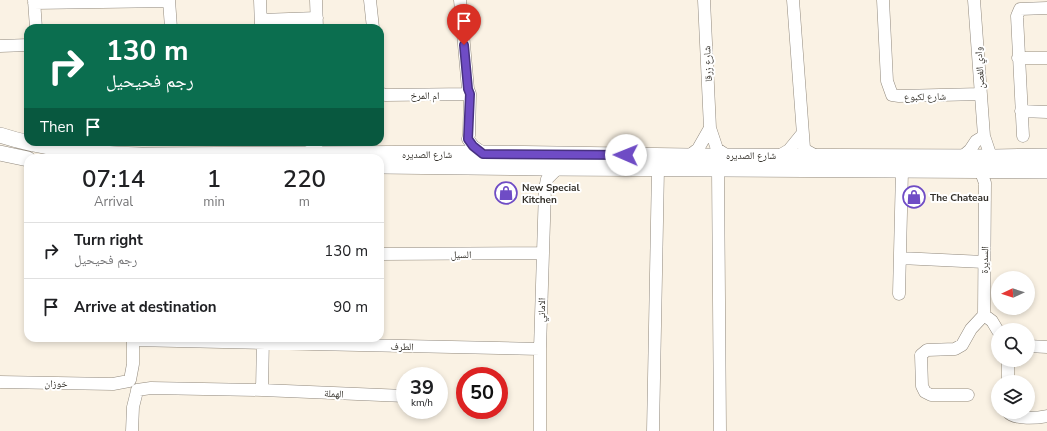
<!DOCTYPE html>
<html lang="en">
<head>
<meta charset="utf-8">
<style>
  :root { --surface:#fff; --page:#f2f2f2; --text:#202124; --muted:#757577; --line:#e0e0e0 }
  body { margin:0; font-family:"Nunito Sans","Noto Naskh Arabic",sans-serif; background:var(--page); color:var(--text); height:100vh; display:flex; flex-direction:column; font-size:15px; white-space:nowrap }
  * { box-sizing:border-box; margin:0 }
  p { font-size:13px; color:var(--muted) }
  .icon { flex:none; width:22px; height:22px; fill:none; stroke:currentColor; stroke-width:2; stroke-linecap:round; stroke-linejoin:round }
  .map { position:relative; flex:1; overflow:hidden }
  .drawer { position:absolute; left:24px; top:154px; width:360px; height:188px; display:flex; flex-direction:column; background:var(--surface); border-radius:12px; box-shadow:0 2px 6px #0003 }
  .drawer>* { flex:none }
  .guide { position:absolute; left:24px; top:24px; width:360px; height:122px; border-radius:12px; box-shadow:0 2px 6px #0003; background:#0b6e4f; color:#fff; overflow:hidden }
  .needle { width:26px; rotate:266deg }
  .controls { position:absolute; left:991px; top:271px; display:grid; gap:8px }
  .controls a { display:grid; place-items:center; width:44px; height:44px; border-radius:50%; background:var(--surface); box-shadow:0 2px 6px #0003; font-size:20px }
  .speed { position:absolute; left:396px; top:367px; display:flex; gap:8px; font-size:20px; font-weight:700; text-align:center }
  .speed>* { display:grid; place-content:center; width:52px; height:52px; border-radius:50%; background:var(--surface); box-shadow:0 2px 6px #0003; line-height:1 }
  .speed small { font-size:10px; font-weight:400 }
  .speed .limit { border:6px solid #d22; background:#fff; color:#111 }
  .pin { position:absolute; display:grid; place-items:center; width:34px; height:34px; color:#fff; margin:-41px -17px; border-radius:50% 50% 50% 0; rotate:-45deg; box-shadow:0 0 4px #0007 }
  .pin .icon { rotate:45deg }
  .me { position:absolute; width:44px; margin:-22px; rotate:271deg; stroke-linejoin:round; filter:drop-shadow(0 0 3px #0008) }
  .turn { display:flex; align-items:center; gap:14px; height:84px; padding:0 16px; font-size:18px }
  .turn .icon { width:52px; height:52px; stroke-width:2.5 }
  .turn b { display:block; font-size:28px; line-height:34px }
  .then { display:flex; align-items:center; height:38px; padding:0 16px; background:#0003; gap:8px; font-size:15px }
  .eta { display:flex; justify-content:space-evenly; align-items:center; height:68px; text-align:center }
  .eta b { font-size:24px; font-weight:600; line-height:28px }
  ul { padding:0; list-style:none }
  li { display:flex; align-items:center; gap:12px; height:56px; padding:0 16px; border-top:1px solid var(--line) }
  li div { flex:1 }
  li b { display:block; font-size:15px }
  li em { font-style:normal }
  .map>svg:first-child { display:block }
</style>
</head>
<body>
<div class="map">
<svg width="1047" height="431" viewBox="0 0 1047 431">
  <rect width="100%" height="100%" fill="#faf2e4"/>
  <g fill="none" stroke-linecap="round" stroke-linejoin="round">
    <g stroke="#91897d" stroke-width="13">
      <path id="minor" d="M34 0 36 28
        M169 0 171 28
        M260 0 261 27
        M316 0 317 28
        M370 0 373 28
        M460 0 468 89 470 94 469 135 468 139 473 146 483 153
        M704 0 710 128 717 149 726 155
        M793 0 804 148 807 151 816 156
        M883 0 887 81 892 95 899 96 981 94
        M974 0 984 136 990 154 994 157
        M34 3 169 1
        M261 20 317 18
        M0 46 28 45
        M1018 58H1047
        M380 93 385 95 470 94
        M1021 111 1047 112
        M1023 136 1017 16 1020 9 1047 8
        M304 155 313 149 318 142
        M689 156 698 149 710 128
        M779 156 789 150 802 134
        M963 156 970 150 976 141 984 136
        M718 169 720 431
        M981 172 985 183 984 315 992 321 998 331
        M380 254 543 253
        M900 258 984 262
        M899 294 902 171
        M133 340 540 349
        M1028 346 1047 347
        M130 380 133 364V338
        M0 382 113 384 129 381
        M1008 382V360
        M137 390 151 388 262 390 405 396
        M262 390 263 338
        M968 395H931L925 392 922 386 921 355 927 350 955 349 962 345 971 329 984 315
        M1008 412C1014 420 1038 418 1047 416
        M132 431 133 407 137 391
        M540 431V349L545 189 547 179 558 168
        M653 431 658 169"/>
    </g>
    <g stroke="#91897d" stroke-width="16">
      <path id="major" d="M0 135C46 150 95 154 142 155L483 153 689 156 994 157 1047 156
        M0 153 28 159
        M380 166 544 168 1047 171"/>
    </g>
    <use href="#minor" stroke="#fff" stroke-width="12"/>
    <use href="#major" stroke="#fff" stroke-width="15"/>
  </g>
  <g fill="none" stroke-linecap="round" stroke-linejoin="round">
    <g stroke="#483180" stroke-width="10">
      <path id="route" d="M464 45 468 89 470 94 468 139 473 146 483 154 626 155"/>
    </g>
    <use href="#route" stroke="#6f4cc5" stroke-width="7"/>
  </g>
  <defs>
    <g id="shop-ring" transform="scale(1.15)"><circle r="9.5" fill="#fff" stroke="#6f4cc5" stroke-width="1.5"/><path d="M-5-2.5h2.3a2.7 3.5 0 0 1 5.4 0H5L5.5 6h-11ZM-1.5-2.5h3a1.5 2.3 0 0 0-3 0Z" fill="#6f4cc5"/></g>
  </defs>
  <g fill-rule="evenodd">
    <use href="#shop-ring" x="506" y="193"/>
    <use href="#shop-ring" x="914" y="197"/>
  </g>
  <g text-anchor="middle" stroke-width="4" stroke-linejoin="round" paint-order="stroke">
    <g font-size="10" fill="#33302a" stroke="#fff">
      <text transform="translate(707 64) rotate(-93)" y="4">شارع زرقا</text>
      <text transform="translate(979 68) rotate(-94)" y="4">وادي الغصن</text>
      <text x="425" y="99">ام المرخ</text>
      <text transform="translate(925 96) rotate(-1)" y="4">شارع لكبوع</text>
      <text x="427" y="158">شارع الصديره</text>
      <text x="751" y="159">شارع الصديره</text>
      <text x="461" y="258">السيل</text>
      <text transform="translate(984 260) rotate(-89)" y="4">السديرة</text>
      <text transform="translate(541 310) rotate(-89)" y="4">الاماني</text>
      <text transform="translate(402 346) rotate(1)" y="4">الطرف</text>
      <text transform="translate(56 383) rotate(1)" y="4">خوزان</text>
      <text transform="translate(334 393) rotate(3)" y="4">الهملة</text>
    </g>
    <g font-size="10" font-weight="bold" fill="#33302a" stroke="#fff" text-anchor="start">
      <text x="522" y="191">New Special<tspan x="522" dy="12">Kitchen</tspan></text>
      <text x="930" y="201">The Chateau</text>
    </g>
  </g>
</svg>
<div class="controls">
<a><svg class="needle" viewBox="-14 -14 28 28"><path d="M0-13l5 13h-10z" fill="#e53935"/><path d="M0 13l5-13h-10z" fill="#757577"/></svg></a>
<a><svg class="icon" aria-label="search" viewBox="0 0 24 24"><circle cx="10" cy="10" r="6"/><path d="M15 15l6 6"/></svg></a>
<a><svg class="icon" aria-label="layers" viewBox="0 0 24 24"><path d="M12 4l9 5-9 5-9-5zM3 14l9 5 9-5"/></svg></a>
</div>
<div class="speed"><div>39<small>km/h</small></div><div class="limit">50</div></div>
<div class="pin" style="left:464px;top:45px;background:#d93025"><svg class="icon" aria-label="arrive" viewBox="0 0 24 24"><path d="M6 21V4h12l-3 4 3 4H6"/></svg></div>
<svg class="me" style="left:626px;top:155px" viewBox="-20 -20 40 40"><circle r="19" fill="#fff"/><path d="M0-13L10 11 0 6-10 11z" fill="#6f4cc5"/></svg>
<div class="guide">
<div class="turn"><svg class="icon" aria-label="right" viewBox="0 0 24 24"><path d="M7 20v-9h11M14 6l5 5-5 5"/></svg><div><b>130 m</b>رجم فحيحيل</div></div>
<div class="then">Then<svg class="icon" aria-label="arrive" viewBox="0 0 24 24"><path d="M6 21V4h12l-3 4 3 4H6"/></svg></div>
</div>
<section class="drawer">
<div class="eta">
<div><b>07:14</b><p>Arrival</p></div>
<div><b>1</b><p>min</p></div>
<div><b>220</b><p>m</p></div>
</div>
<ul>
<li><svg class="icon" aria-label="right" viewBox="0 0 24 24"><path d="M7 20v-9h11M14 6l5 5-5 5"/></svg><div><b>Turn right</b><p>رجم فحيحيل</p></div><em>130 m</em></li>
<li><svg class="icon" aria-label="arrive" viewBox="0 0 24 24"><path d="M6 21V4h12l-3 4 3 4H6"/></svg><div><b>Arrive at destination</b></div><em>90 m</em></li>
</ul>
</section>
</div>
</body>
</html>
